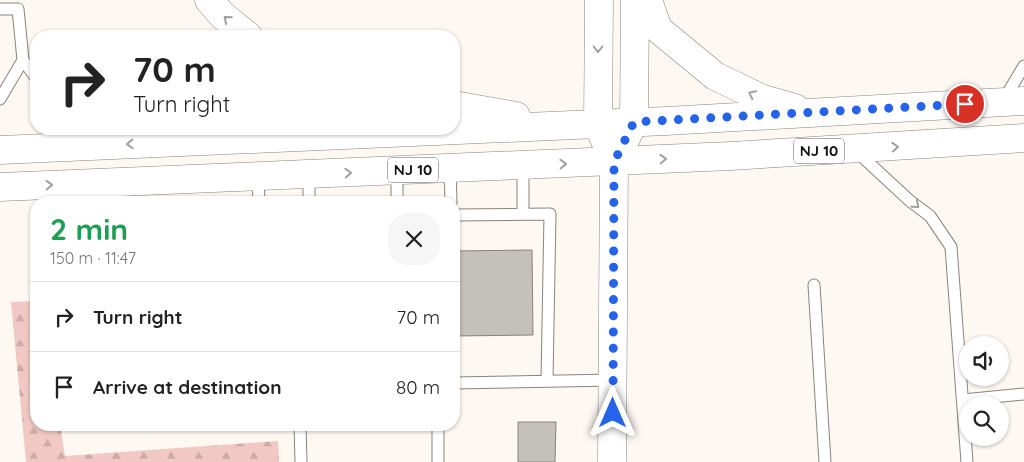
<!DOCTYPE html>
<html lang="en">
<head>
<meta charset="utf-8">
<style>
  :root { --surface:#fff; --page:#f6f6f6; --text:#222; --muted:#767676; --line:#e0e0e0 }
  body { margin:0; font-family:Quicksand,sans-serif; background:var(--page); color:var(--text); height:100vh; display:flex; flex-direction:column; font-size:19px; white-space:nowrap }
  * { box-sizing:border-box; margin:0 }
  p { font-size:16px; color:var(--muted) }
  .icon { flex:none; width:28px; height:28px; fill:none; stroke:currentColor; stroke-width:2; stroke-linecap:round; stroke-linejoin:round }
  .map { position:relative; flex:1; overflow:hidden }
  .panel { position:absolute; left:30px; top:196px; width:430px; height:235px; display:flex; flex-direction:column; background:var(--surface); border-radius:20px; box-shadow:0 1px 4px #0004 }
  .panel>* { flex:none }
  .banner { position:absolute; left:30px; top:30px; width:430px; height:105px; border-radius:20px; box-shadow:0 1px 4px #0004; background:#fff; color:var(--text); overflow:hidden }
  .tools { position:absolute; left:959px; top:336px; display:grid; gap:10px }
  .tools a { display:grid; place-items:center; width:50px; height:50px; border-radius:50%; background:var(--surface); box-shadow:0 1px 4px #0004; font-size:25px }
  .pin { position:absolute; display:grid; place-items:center; width:42px; height:42px; color:#fff; margin:-21px; border:2px solid #fff; border-radius:50%; box-shadow:0 1px 5px #0007 }
  .me { position:absolute; width:55px; margin:-28px; rotate:0deg; stroke-linejoin:round; filter:drop-shadow(0 0 4px #0008) }
  .turn { display:flex; align-items:center; gap:18px; height:105px; padding:0 20px; font-size:22px }
  .turn .icon { width:65px; height:65px; stroke-width:2.5 }
  .turn b { display:block; font-size:35px; line-height:42px }
  .round { display:grid; place-items:center; flex:none; width:52px; height:52px; border-radius:20px; background:var(--page) }
  .overview { display:flex; align-items:center; justify-content:space-between; height:85px; padding:0 20px }
  h1 { font-size:30px; font-weight:700; line-height:38px; color:#1e9e55 }
  ul { padding:0; list-style:none }
  li { display:flex; align-items:center; gap:15px; height:70px; padding:0 20px; border-top:1px solid var(--line) }
  li div { flex:1 }
  li b { display:block; font-size:19px }
  li em { font-style:normal }
  .map>svg:first-child { display:block }
</style>
</head>
<body>
<div class="map">
<svg width="1024" height="462" viewBox="0 0 1024 462">
  <defs>
    <pattern id="forest-firs" width="22" height="20" patternUnits="userSpaceOnUse" patternTransform="scale(1.25)"><rect width="22" height="20" fill="#f1c8c3"/><path d="M5 1l3.5 6h-7zM16 11l3.5 6h-7z" fill="#ceaba6"/></pattern>
  </defs>
  <rect width="100%" height="100%" fill="#fef8f2"/>
  <path fill="url(#forest-firs)" d="M36 301V425H60L65 456 278 441 279 462H26L11 302Z"/>
  <path fill="#c4c1ba" stroke="#85837c" d="M532 250 533 335 454 336V251Z
    M518 422H556L555 462H518Z"/>
  <g fill="none" stroke-linecap="round" stroke-linejoin="round">
    <g stroke="#89847e" stroke-width="13">
      <path id="lane" d="M0 9H18L23 60 36 78
        M0 99 23 60
        M1003 101 1024 66
        M81 129 95 142
        M857 152 910 201 930 216 951 247 967 462
        M450 168 451 202
        M397 171V202
        M258 177 259 202
        M80 184 81 202
        M309 202V175
        M523 214V165
        M454 215 550 214 547 381
        M814 285 825 462
        M454 383 613 380
        M963 400 1024 394
        M300 425 301 462
        M438 462V425"/>
    </g>
    <g stroke="#89847e" stroke-width="29">
      <path id="secondary" d="M599 0 598 124 614 162 612 462
        M614 162 634 122 635 0"/>
    </g>
    <g stroke="#89847e" stroke-width="29">
      <path id="primary" d="M209 0 222 15 248 36
        M648 0 658 29 715 76 763 99 795 108
        M454 105 516 116
        M0 150 666 121 1024 101
        M0 187 731 156 1024 138"/>
    </g>
    <use href="#lane" stroke="#fff" stroke-width="11"/>
    <use href="#secondary" stroke="#fff" stroke-width="28"/>
    <use href="#primary" stroke="#fff" stroke-width="28"/>
  </g>
  <defs><path id="oneway-chevron" d="M-2-3.5L2.5 0L-2 3.5" fill="none" stroke-width="1.6" stroke-linecap="round" stroke-linejoin="round" transform="scale(1.25)"/></defs>
  <g stroke="#a1a09f">
    <use href="#oneway-chevron" transform="translate(227 19) rotate(-139)"/>
    <use href="#oneway-chevron" transform="translate(598 49) rotate(90)"/>
    <use href="#oneway-chevron" transform="translate(752 94) rotate(-154)"/>
    <use href="#oneway-chevron" transform="translate(130 144) rotate(178)"/>
    <use href="#oneway-chevron" transform="translate(895 147) rotate(-4)"/>
    <use href="#oneway-chevron" transform="translate(663 159) rotate(-3)"/>
    <use href="#oneway-chevron" transform="translate(563 164) rotate(-2)"/>
    <use href="#oneway-chevron" transform="translate(348 173) rotate(-3)"/>
    <use href="#oneway-chevron" transform="translate(49 185) rotate(-2)"/>
    <use href="#oneway-chevron" transform="translate(916 205) rotate(39)"/>
  </g>
  <g fill="none" stroke-linecap="round" stroke-linejoin="round">
    <path stroke="#2563eb" stroke-width="9" stroke-dasharray="0 16.2" d="M613 413 614 162 634 122 965 104"/>
  </g>
  <g text-anchor="middle" stroke-width="4.5" stroke-linejoin="round" paint-order="stroke">
    <g fill="#fff" stroke="#5a5857" stroke-width="1">
      <rect x="794" y="138.5" width="50" height="25" rx="4"/>
      <rect x="388" y="157.5" width="50" height="25" rx="4"/>
    </g>
    <g font-size="15" font-weight="bold" fill="#13110f">
      <text x="819" y="156">NJ 10</text>
      <text x="413" y="175">NJ 10</text>
    </g>
  </g>
</svg>
<div class="tools">
<a><svg class="icon" aria-label="sound" viewBox="0 0 24 24"><path d="M4 9h4l5-4v14l-5-4H4zM17 9q2 3 0 6"/></svg></a>
<a><svg class="icon" aria-label="search" viewBox="0 0 24 24"><circle cx="10" cy="10" r="6"/><path d="M15 15l6 6"/></svg></a>
</div>
<div class="pin" style="left:965px;top:104px;background:#d93025"><svg class="icon" aria-label="arrive" viewBox="0 0 24 24"><path d="M6 21V4h12l-3 4 3 4H6"/></svg></div>
<svg class="me" style="left:613px;top:413px" viewBox="-20 -20 40 40"><path d="M0-17L14 15 0 8-14 15z" fill="#2563eb" stroke="#fff" stroke-width="4"/></svg>
<div class="banner">
<div class="turn"><svg class="icon" aria-label="right" viewBox="0 0 24 24"><path d="M7 20v-9h11M14 6l5 5-5 5"/></svg><div><b>70 m</b>Turn right</div></div>
</div>
<section class="panel">
<div class="overview"><div><h1>2 min</h1><p>150 m · 11:47</p></div><a class="round"><svg class="icon" aria-label="close" viewBox="0 0 24 24"><path d="M6 6l12 12M18 6L6 18"/></svg></a></div>
<ul>
<li><svg class="icon" aria-label="right" viewBox="0 0 24 24"><path d="M7 20v-9h11M14 6l5 5-5 5"/></svg><div><b>Turn right</b></div><em>70 m</em></li>
<li><svg class="icon" aria-label="arrive" viewBox="0 0 24 24"><path d="M6 21V4h12l-3 4 3 4H6"/></svg><div><b>Arrive at destination</b></div><em>80 m</em></li>
</ul>
</section>
</div>
</body>
</html>
